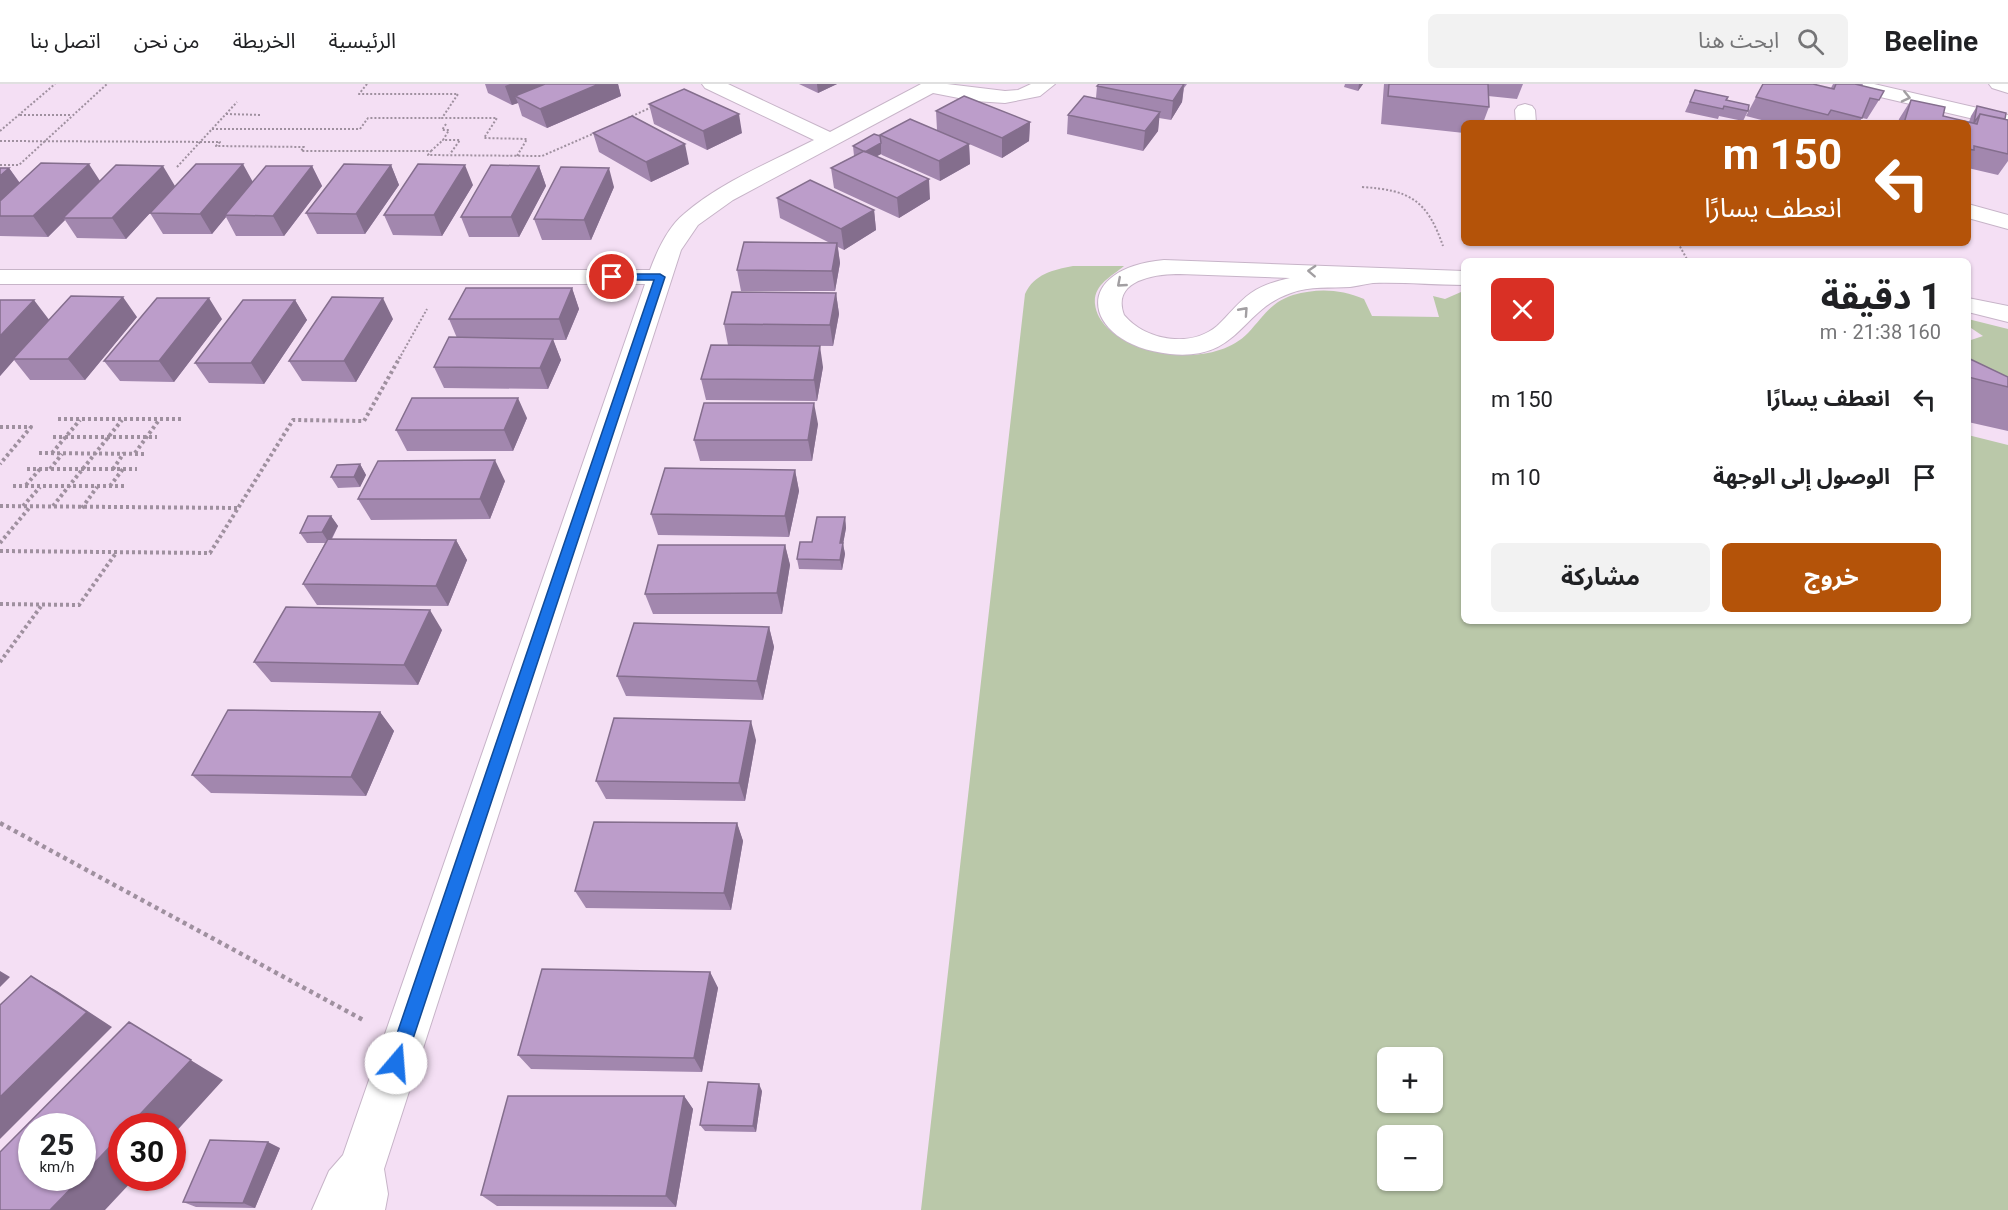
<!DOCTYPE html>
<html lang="ar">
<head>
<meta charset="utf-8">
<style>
  :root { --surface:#fff; --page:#f2f2f2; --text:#202124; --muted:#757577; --line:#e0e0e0; --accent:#b45309 }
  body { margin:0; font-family:Roboto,"Noto Sans Arabic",sans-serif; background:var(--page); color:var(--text); direction:rtl; height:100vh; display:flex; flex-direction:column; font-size:22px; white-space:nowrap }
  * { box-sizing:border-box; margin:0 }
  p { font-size:20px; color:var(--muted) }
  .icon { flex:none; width:33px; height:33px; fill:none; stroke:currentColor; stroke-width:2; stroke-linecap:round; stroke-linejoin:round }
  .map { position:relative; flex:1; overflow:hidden; direction:ltr }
  .sheet { position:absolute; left:1461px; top:174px; width:510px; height:366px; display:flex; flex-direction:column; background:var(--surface); border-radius:9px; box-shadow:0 2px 4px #0004; direction:rtl }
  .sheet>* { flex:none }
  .banner { position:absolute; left:1461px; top:36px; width:510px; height:126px; border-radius:9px; box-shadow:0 2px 4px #0004; direction:rtl; background:#b45309; color:#fff; overflow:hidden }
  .tools { position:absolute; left:1377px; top:963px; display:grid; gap:12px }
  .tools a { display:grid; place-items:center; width:66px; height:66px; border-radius:9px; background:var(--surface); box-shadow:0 2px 4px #0004; font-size:30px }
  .speed { position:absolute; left:18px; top:1029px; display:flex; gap:12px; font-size:30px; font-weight:700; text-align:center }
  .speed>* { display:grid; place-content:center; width:78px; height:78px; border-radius:50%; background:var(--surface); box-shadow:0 2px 4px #0004; line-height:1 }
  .speed small { font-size:15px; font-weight:400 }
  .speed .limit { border:9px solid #d22; background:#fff; color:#111 }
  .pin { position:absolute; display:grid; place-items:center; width:51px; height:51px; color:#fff; margin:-26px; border:3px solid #fff; border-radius:50%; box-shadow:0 2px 6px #0007 }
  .me { position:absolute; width:66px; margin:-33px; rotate:18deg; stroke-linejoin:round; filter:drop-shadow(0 0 4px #0008) }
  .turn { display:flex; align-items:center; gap:21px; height:126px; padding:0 30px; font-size:27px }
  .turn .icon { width:78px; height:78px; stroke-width:2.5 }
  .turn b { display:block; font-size:42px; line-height:51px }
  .round { display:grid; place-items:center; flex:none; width:63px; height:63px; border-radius:9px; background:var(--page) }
  .summary { display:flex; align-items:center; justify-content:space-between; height:102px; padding:0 30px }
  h1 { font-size:36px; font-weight:700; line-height:45px }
  .cta { display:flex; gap:12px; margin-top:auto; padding:12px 30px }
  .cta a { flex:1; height:69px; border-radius:9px; background:var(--accent); color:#fff; font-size:24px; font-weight:700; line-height:69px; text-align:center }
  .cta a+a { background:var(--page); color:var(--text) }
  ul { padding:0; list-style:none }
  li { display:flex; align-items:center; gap:18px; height:78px; padding:0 30px }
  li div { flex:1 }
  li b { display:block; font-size:22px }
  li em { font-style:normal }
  header { display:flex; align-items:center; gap:36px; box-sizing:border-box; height:84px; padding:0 30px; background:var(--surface); border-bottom:2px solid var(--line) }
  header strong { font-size:28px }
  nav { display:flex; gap:33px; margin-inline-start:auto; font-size:21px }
  .search { width:420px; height:54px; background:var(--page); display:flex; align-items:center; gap:15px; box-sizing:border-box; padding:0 21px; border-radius:9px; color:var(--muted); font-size:22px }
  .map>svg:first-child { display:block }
</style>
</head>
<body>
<header>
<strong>Beeline</strong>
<div class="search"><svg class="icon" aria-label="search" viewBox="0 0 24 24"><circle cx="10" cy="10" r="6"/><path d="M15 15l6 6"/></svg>ابحث هنا</div>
<nav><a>الرئيسية</a><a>الخريطة</a><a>من نحن</a><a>اتصل بنا</a></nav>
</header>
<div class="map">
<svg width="2008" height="1126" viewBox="0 0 2008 1126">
  <rect width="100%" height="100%" fill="#f4dff4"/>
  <path fill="#bac8a9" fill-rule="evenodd" d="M1073 182H1124C1111 193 1093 201 1095 220 1097 239 1114 251 1130 259 1164 275 1220 278 1248 249 1263 233 1271 218 1293 211 1318 204 1340 205 1364 215L1372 232 1439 233 1433 212 1445 215 1461 208 1464 209V537H1968V351L2008 361V1126H921L1025 210C1034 190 1053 186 1073 182ZM1388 974H1432V1018H1388ZM1388 1052H1432V1096H1388Z
    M1968 235 2008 245V332L1968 313V257L1983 252 1968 242Z"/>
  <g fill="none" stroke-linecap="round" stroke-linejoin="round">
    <g stroke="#c7b4c8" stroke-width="2">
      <path id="minor" d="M702 0H728L830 48 921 0H947L1005 7 1018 6 1031 0H1055L1040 12 1005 19 974 17 933 9 733 116 698 141 681 166 384 1085 388 1110 385 1126H312L329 1087 343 1071 645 200H0V186H650C657 167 668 143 684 130 721 98 771 78 814 56L705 4Z
        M1839 0H1874L2008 31V43L1842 4Z
        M1989 0H2008V9L1992 4Z
        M1525 20 1532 22 1535 26 1536 39H1516L1515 26 1518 22Z
        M1968 120 2008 131V145L1968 134Z
        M1164 176 1464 187V201C1434 201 1403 198 1373 199 1365 200 1358 202 1350 203 1331 204 1310 202 1291 209 1240 226 1240 277 1170 270 1084 261 1067 185 1164 176ZM1180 190 1290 194C1276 197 1263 201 1251 209 1238 218 1229 231 1217 242 1191 264 1146 257 1124 231 1111 196 1155 190 1180 190Z
        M1968 214 2008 222V238L1968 228Z"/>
    </g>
    <path stroke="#9f909f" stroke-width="2" stroke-dasharray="2 2" stroke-linecap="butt" d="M367 0 359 10H458L442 34H497L484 54 527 55 517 72
      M226 30 262 31
      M20 31H72
      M628 34 654 22
      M446 40 442 46H449L443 56H460L450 70
      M212 45H360L368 34H442
      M0 47 55 0
      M0 57 220 58 216 62 304 63 301 67H431L428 71 542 72 597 48
      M431 67 443 56
      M0 81H19L107 0
      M177 83 237 18
      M1362 103C1410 106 1427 116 1443 162
      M1678 159 1688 177
      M399 275 427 225"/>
    <path stroke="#9f909f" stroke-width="4" stroke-dasharray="3 3" stroke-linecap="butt" d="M58 335H182
      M0 343H31L0 380
      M53 353H157
      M39 369 146 370
      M52 369 80 336
      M135 369 159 336
      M27 385H137
      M50 385 62 370
      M113 385 124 369
      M26 401 40 385
      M13 402H126
      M110 402 123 385
      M0 422 237 424
      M23 422 40 403
      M53 422 122 336
      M82 424 97 403
      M0 459 30 423
      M0 467 210 469 293 336 364 337 400 273
      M0 520 79 521 116 469
      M0 578 42 521"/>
    <path stroke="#9f909f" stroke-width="4.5" stroke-dasharray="4 4" stroke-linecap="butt" d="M0 739 365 937"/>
    <use href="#minor" fill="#fff" fill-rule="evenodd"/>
  </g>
  <path fill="#a287ae" d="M485 0H618L621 12 547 44 522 32 518 19 512 21 488 9Z
    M799 0H837L818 9Z
    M1099 0H1187L1184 4 1182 18 1171 36 1159 34 1158 47 1143 67 1067 50 1068 31 1096 14 1097 2Z
    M1345 0H1363L1358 7 1344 3Z
    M1384 0H1523L1517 15 1488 12 1489 23 1483 39H1464V49L1381 40Z
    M1763 0 1831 4 1833 0H1863L1862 2 1879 16 1867 35 1862 34 1859 39H1773L1746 32Z
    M1695 6 1726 16 1748 27 1743 37 1719 32 1718 35 1685 28Z
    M1911 16 1943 32 1969 38 1971 32 1977 22 2008 36V77L1998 91 1968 84V39H1898L1899 35Z
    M649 20 742 49 707 66 654 40Z
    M936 27 1030 38 1029 57 1002 74 948 51 969 60 970 80 940 97 882 71 881 70 877 72 930 115 899 134 834 104 831 84 854 72 853 62 880 52V51L937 46Z
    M593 49 689 80 651 98 599 68Z
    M391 81 399 101 365 150H317L306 129Z
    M312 82 322 102 284 152H236L226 133 212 150H163L150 129 252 98Z
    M539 82 546 102 519 153H469L461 133Z
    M0 84H9L20 99 100 97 175 102 126 155 77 154 65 136 48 153 0 152Z
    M473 101 442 152 393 151 384 131Z
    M614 103 591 156H542L534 135Z
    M777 114 874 126 876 146 844 166 838 163 840 179 835 207H741L737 186 830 159 780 134Z
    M572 204 579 225 566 256H553L561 276 548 305 444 304 434 283 457 254 449 235Z
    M836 209 839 230 833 262 728 261 724 240Z
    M0 216 49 236 137 233 85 296H30L14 276 0 292Z
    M295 216 307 236 264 300 209 299 195 279Z
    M222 235 174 298 120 297 104 277Z
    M393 235 356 298 302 297 289 277Z
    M1968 274 2008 293V347L1968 338Z
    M823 283 817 317 706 316 701 295Z
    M527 334 513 367H407L396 346Z
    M818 340 812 377H700L694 356Z
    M360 380 366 391 360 403 338 404 331 393Z
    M795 386 799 407 789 453 658 451 651 430Z
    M505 397 490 435 371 436 358 415Z
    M331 432 338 442 332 455 456 456 467 476 448 522 317 521 303 500 325 459H307L300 449Z
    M845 433 846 444 843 460 845 470 842 486 799 485 797 475 812 458Z
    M785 461 790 481 782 530H653L645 510Z
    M769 543 774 563 763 616 626 612 617 592Z
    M442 546 418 601 271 598 254 578Z
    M380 628 394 647 366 712 211 709 192 691Z
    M756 656 745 717 606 715 596 697Z
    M737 739 743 757 731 826 586 824 575 807Z
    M710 888 718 904 702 988 531 985 518 971Z
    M762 1007 756 1048 705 1047 700 1041Z
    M684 1012 693 1025 676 1123 497 1122 481 1111Z
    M280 1064 255 1124 196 1123 183 1118Z"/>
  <path fill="#846e8d" d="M510 0H561L515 12 518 19 512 21 505 2Z
    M599 0H618L621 12 547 44 540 25Z
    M817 0H837L818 9Z
    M1184 0 1182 18 1171 36 1173 17Z
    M1359 0H1363L1358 7Z
    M1160 28 1158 47 1143 67 1145 47Z
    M739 30 742 49 707 66 703 47Z
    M1030 38 1029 57 1002 74V54Z
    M881 59V70L866 78 865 68Z
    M685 60 689 80 651 98 646 78Z
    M969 60 970 80 940 97 939 77Z
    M89 80 102 100 63 134 65 136 48 153 33 132Z
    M243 80 254 100 225 131 226 133 212 150 200 130Z
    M391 81 399 101 365 150 356 130Z
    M465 81 473 101 442 152 434 131Z
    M163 82 175 102 126 155 112 134Z
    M312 82 322 102 284 152 273 132Z
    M539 82 546 102 519 153 511 133Z
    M9 84 23 104 0 125V92Z
    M609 84 614 103 591 156 584 136Z
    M929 95 930 115 899 134 897 114Z
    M874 126 876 146 844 166 841 145Z
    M837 159 840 179 835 207 832 187Z
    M572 204 579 225 566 256 559 235Z
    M836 209 839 230 833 262 830 241Z
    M123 213 137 233 85 296 68 275Z
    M209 214 222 235 174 298 159 277Z
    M383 214 393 235 356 298 344 277Z
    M34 216 50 237 13 275 14 276 0 292V252Z
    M295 216 307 236 264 300 251 279Z
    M553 255 561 276 548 305 540 284Z
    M820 262 823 283 817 317 814 296Z
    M518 314 527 334 513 367 504 346Z
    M814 319 818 340 812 377 808 356Z
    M495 376 505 397 490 435 480 415Z
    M360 380 366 391 360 403 354 393Z
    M795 386 799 407 789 453 785 432Z
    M331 432 338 442 329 459 322 448Z
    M845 433 846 444 843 460 845 470 842 486 840 476V459Z
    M456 456 467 476 448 522 436 502Z
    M785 461 790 481 782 530 777 509Z
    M430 526 442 546 418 601 404 581Z
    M769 543 774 563 763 616 757 597Z
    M380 628 394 647 366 712 351 693Z
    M751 637 756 656 745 717 739 699Z
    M737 739 743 757 731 826 724 809Z
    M0 887 10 893 0 903Z
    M710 888 718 904 702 988 694 974Z
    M31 892 57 907 112 943 0 1055V1013Z
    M163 959 223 996 172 1052V1042H129Z
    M759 1000 762 1007 756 1048 753 1042Z
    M684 1012 693 1025 676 1123 666 1112Z
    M122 1050V1094H135L105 1126H50L81 1094H82V1092Z
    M268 1058 280 1064 255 1124 243 1119Z"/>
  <path fill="#bc9dca" stroke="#846e8d" stroke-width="1.5" d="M545 0H599L540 25 515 12Z
    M1099 0H1184L1173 17 1097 2Z
    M1389 0H1488L1489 23 1388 12Z
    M1763 0H1813L1834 5 1836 0H1855L1884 7 1879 16 1870 14 1862 34 1831 26 1828 31 1756 13Z
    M684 5 739 30 703 47 649 20Z
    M1695 6 1728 13 1726 16 1749 21 1748 27 1724 22 1723 25 1690 18Z
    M964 12 1030 38 1002 54 936 27Z
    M1084 12 1160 28 1145 47 1068 31Z
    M1911 16 1945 23 1943 32 1977 40 1980 30 2008 36V70L1974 62V66L1968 65V39H1904Z
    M1977 22 2006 29 2005 35 1980 30 1974 39Z
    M632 32 685 60 646 78 593 49Z
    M910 35 969 60 939 77 880 51Z
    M874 50 880 52 881 59 865 68 853 62Z
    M864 67 929 95 897 114 831 84Z
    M41 79 89 80 33 132H0V117Z
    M196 80H243L200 130 150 129Z
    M344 80 391 81 356 130 306 129Z
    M418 80 465 81 434 131H384Z
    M116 81 163 82 112 134H63Z
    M491 81 539 82 511 133H461Z
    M266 82H312L273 132 225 131Z
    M561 83 609 84 584 136 534 135Z
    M0 84H9L0 92Z
    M810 96 874 126 841 145 777 114Z
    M744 158 837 159 832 187 737 186Z
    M466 204H572L559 235H449Z
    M732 208 836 209 830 241 724 240Z
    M71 212 123 213 68 275H13Z
    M332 213 383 214 344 277H289Z
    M157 214H209L159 277H104Z
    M0 216H34L0 252Z
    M243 216H295L251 279H195Z
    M449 253 553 255 540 284 434 283Z
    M711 261 820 262 814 296 701 295Z
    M1968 274 2008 293V303L1968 293Z
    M412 314H518L504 346H396Z
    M704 319H814L808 356H694Z
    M495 376 480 415H358L378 377Z
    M360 380 354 393H331L337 381Z
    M665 384 795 386 785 432 651 430Z
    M308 432H331L322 448 300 449Z
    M817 433H845L840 459H843L840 476 797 475 800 458H812Z
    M328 455 456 456 436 502 303 500Z
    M658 461H785L777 509 645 510Z
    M286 523 430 526 404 581 254 578Z
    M634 539 769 543 757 597 617 592Z
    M228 626 380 628 351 693 192 691Z
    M614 634 751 637 739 699 596 697Z
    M594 738 737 739 724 809 575 807Z
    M542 885 710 888 694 974 518 971Z
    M31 892 87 928 0 1013V921Z
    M129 938 191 976 129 1042H122V1050L82 1092V1042H32V1094H81L50 1126H0V1068Z
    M708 998 759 1000 753 1042 700 1041Z
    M508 1012H684L666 1112 481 1111Z
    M210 1056 268 1058 243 1119 183 1118Z"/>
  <defs><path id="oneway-chevron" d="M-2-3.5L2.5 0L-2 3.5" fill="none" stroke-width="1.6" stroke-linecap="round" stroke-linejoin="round" transform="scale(1.5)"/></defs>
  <g stroke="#a29fa2">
    <use href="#oneway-chevron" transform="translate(1906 13) rotate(13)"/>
    <use href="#oneway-chevron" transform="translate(1312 187) rotate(-177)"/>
    <use href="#oneway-chevron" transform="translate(1121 199) rotate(139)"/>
    <use href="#oneway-chevron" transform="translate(1244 227) rotate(-48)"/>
  </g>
  <path fill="#1a73e8" stroke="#114b97" stroke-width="1.5" d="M609 190H660L665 193 405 979 402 985 396 987 390 985 387 979 654 196H612L607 193Z"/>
</svg>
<div class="tools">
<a>+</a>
<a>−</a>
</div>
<div class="speed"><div>25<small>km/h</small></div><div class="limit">30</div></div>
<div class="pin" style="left:612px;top:193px;background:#d93025"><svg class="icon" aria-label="arrive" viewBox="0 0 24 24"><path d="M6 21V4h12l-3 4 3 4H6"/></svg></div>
<svg class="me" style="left:396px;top:979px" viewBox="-20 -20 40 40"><circle r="19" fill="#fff"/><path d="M0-13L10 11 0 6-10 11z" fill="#1a73e8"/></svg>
<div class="banner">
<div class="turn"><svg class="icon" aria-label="left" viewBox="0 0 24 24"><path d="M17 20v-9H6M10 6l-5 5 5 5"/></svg><div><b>150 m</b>انعطف يسارًا</div></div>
</div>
<section class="sheet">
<div class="summary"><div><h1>1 دقيقة</h1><p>160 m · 21:38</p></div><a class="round" style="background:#d93025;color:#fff"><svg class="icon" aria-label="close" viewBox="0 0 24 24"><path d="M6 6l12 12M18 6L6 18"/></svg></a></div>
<ul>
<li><svg class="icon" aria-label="left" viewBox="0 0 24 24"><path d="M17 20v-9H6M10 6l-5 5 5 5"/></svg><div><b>انعطف يسارًا</b></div><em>150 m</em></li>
<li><svg class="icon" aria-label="arrive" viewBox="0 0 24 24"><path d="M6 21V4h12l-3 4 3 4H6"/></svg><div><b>الوصول إلى الوجهة</b></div><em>10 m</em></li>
</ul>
<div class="cta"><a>خروج</a><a>مشاركة</a></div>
</section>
</div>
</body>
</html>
